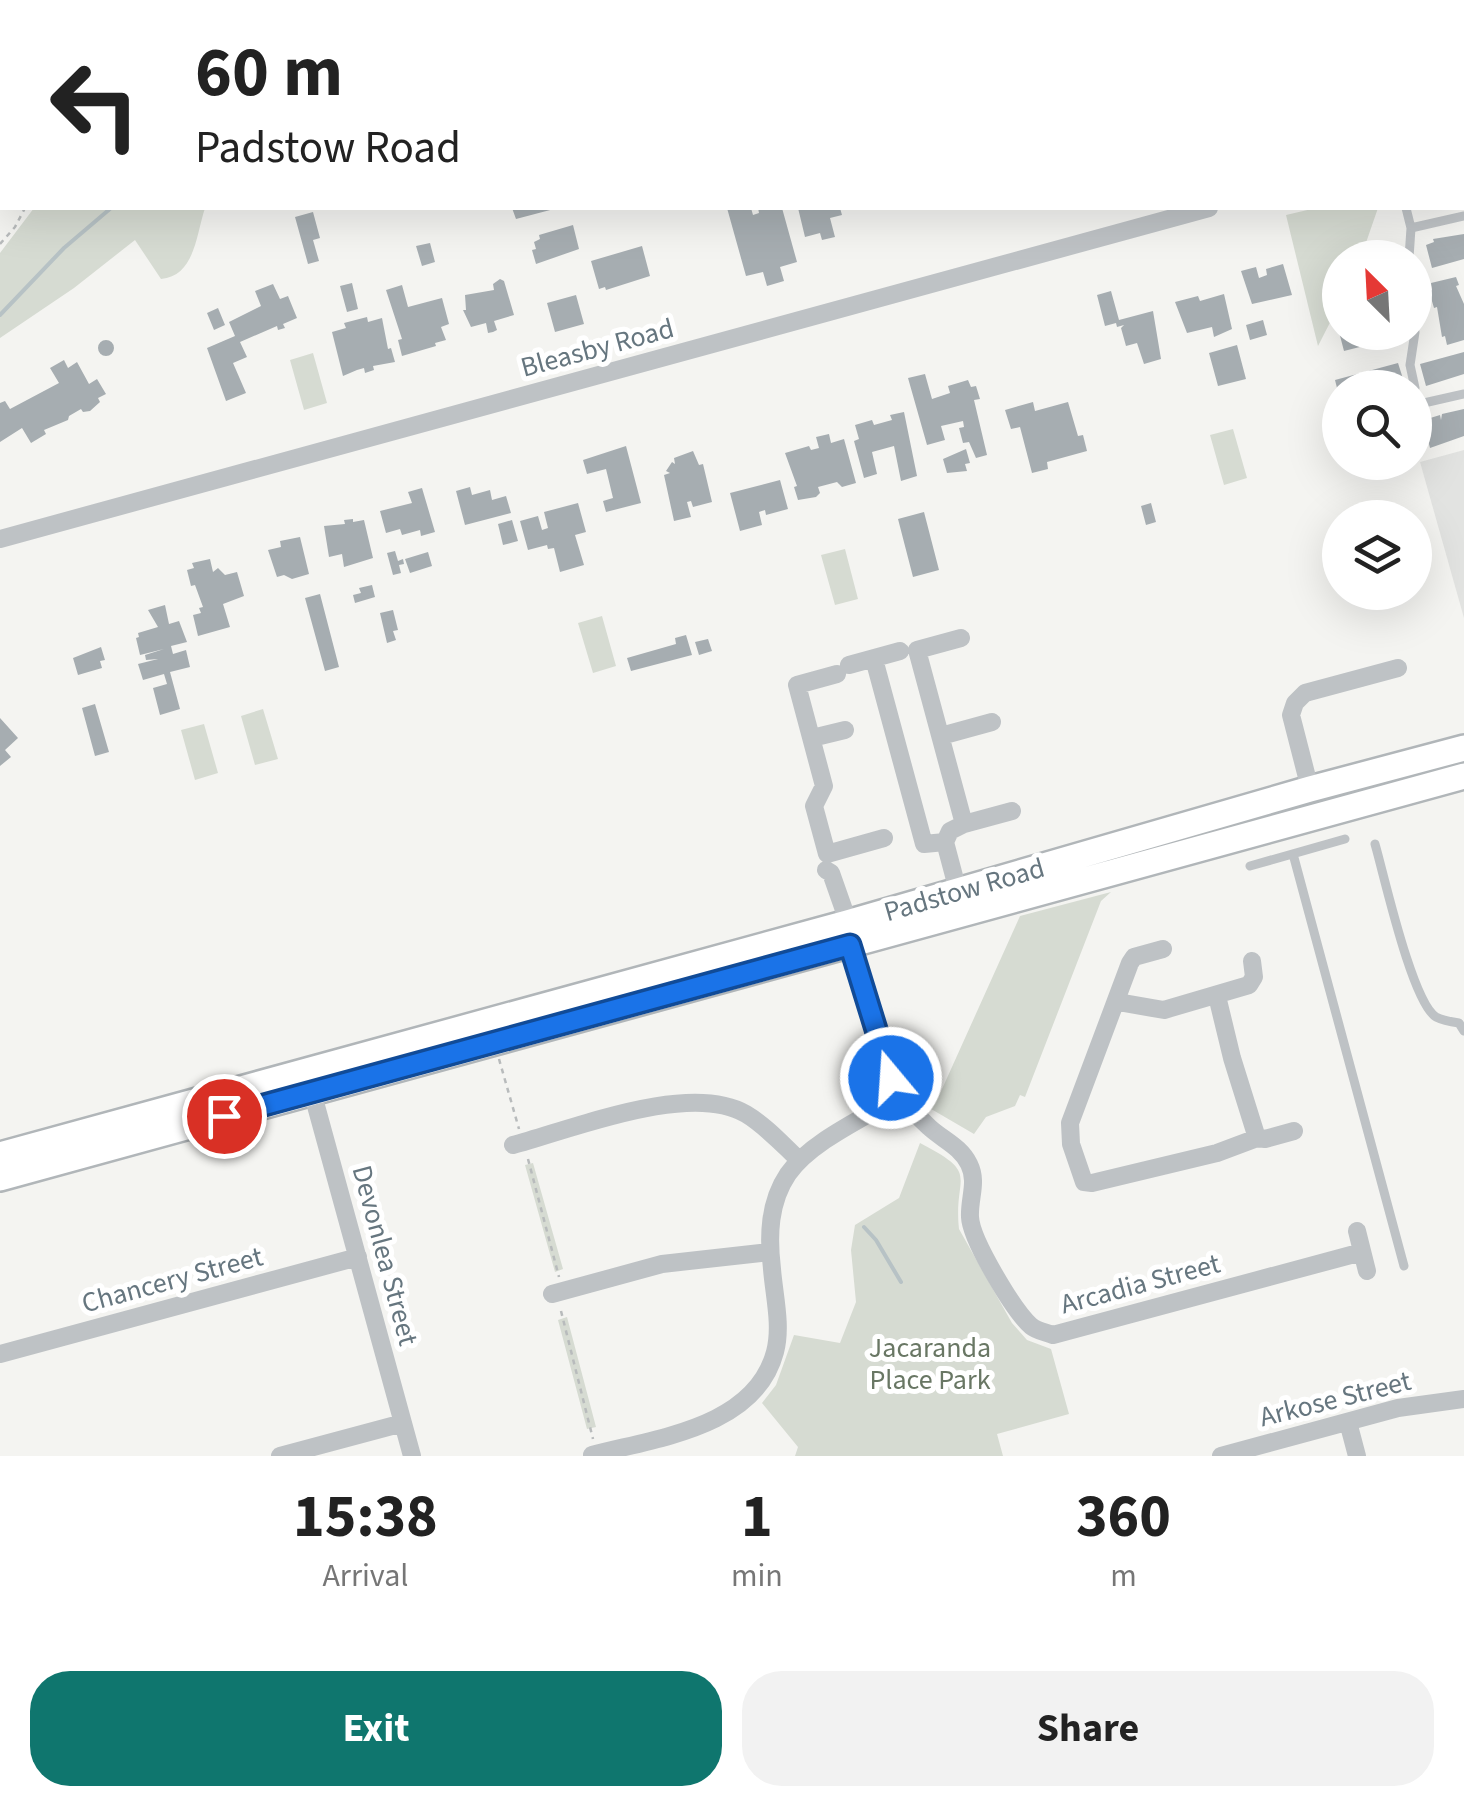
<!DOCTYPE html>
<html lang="en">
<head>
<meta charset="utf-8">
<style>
  :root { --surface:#fff; --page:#f2f2f2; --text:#222; --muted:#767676; --accent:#0f766e }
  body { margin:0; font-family:"Source Sans 3",sans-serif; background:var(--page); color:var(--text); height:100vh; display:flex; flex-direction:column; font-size:38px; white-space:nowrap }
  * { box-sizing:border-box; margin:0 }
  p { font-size:32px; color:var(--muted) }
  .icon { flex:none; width:55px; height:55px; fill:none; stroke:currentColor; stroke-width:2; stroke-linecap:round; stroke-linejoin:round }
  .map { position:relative; height:1456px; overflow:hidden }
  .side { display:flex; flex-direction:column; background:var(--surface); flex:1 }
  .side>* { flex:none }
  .banner { position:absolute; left:0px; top:0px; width:1465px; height:210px; box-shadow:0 10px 40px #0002; background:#fff; color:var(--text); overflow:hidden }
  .needle { width:65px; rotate:336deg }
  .controls { position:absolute; left:1322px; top:240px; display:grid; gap:20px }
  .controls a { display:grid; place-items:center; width:110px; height:110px; border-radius:50%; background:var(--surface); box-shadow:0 10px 40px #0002; font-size:50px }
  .pin { position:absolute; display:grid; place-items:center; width:85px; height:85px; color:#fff; margin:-42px; border:5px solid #fff; border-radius:50%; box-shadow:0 2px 10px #0007 }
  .me { position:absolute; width:110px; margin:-55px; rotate:342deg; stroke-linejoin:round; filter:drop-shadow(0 0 8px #0008) }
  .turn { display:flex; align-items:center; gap:35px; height:210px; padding:0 30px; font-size:45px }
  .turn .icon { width:130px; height:130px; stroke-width:2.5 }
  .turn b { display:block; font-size:70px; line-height:85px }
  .eta { display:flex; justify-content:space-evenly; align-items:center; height:170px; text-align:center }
  .eta b { font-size:60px; font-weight:700; line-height:70px }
  .cta { display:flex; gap:20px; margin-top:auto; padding:20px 30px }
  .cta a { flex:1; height:115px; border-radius:40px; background:var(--accent); color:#fff; font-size:40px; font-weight:700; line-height:115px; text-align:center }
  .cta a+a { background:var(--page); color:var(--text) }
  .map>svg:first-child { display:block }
</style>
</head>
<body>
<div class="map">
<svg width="1464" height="1456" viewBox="0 0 1464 1456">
  <rect width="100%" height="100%" fill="#f4f4f1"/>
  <path fill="#e2e3e1" d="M1464 450V618L1420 462Z"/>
  <path fill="#d6dbd2" d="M301 0H801L299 2Z
    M34 208H205C196 235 195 276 161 279L135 240 74 288 0 338V253Z
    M1316 208H1378L1361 257 1340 258V303L1318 346 1286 215Z
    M313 353 327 403 304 410 290 360Z
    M1233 429 1247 478 1224 485 1210 435Z
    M845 549 858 599 835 605 821 555Z
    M602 616 616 666 593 673 578 623Z
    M263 709 278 759 255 765 241 716Z
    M204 724 218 773 195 780 181 730Z
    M1111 892 1101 901 1025 1097 1020 1095 1015 1106 986 1117 974 1134 926 1106 931 1095 938 1098 1020 916Z
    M920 1143C982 1175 953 1174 959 1229L1012 1323 1027 1340 1051 1349 1069 1414 997 1434 1003 1456H795L798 1447 762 1403 776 1385 794 1335 840 1343 856 1302 851 1250 855 1225 899 1198Z
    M533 1163 563 1269 555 1272 525 1165Z
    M567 1317 596 1427 587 1429 558 1320Z"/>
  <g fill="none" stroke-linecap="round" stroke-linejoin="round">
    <path stroke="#b7c2c5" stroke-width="4" d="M392 2 393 0
      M0 315 64 248 111 208
      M864 1227 876 1240 901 1282"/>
  </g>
  <path fill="#a6adb1" d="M512 208H554V209L516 219Z
    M727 208H751L753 215 759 213 758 208H782L797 262 780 267 784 281 767 286 763 272 746 276Z
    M798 208H840L842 215 830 218 835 237 822 240 820 233 805 237Z
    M313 212 320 238 313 240 319 261 308 264 295 217Z
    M573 225 579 249 536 264 532 250 536 249 534 242 540 239 539 235Z
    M1464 234V259L1432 268 1426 245 1434 242 1433 239Z
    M430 243 435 262 422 266 416 246Z
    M642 246 650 276 606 290 605 287 599 289 591 261Z
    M1283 264 1292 295 1252 304 1241 271 1256 267 1259 278 1267 275 1266 269Z
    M1456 277 1459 285 1456 286 1464 304V340L1447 345 1445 336 1442 337 1437 307 1434 308 1429 291 1432 290 1431 283Z
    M500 279 504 281 514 315 494 321 497 330 493 332 488 333 486 323 471 327 463 310H466L465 295 494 290 493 284Z
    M352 283 358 309 347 312 340 286Z
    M273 284 280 299 288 296 297 318 283 324 285 328 278 330 277 326 240 342 247 357 233 363 246 393 226 401 207 348 235 336 229 322 261 306 255 291Z
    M402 285 408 307 442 298 449 324 441 327 446 340 435 343 436 346 402 356 398 340 402 339 386 290Z
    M1111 291 1119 320 1153 311 1161 359 1144 364 1137 343 1126 346 1121 328 1124 325 1117 327 1116 323 1105 326 1097 295Z
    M1224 294 1232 329 1214 337 1212 327 1187 333 1175 302 1198 296 1200 301Z
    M576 295 584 324 555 332 547 303Z
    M218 308 225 325 214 330 207 313Z
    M367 317 368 322 382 318 388 349 391 348 395 362 373 366 374 370 365 373 364 368 357 370 343 376 332 332 346 328 344 323Z
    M1263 320 1267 335 1250 340 1246 325Z
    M1339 332H1411V334L1344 351Z
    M98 348a8 8 0 1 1 16 0a8 8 0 1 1-16 0Z
    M1237 345 1246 379 1218 386 1209 353Z
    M1464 352V374L1426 386 1420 364Z
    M64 360 68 368 77 362 89 384 97 379 106 394 98 398 100 402 90 411 83 412 81 409 69 416 68 420 44 430 46 434 31 443 22 428 0 442V403L5 401 10 409 59 383 50 368Z
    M1398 363 1405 385 1337 388 1335 380Z
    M925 374 932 399 950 393 948 386 968 380 971 387 976 386 980 399 974 400 987 455 976 458 969 442 963 443 959 428 964 427 963 421 941 426 945 440 927 445 908 378Z
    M1033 402 1035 411 1068 402 1078 436 1083 435 1087 451 1047 462 1048 469 1032 473 1020 427 1011 429 1005 410Z
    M1464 409V436L1430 448 1424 425 1429 423 1427 419 1440 415 1441 420 1442 414Z
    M904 412 917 476 901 481 894 446 872 452 877 474 864 478 854 441 859 439 855 425 872 420 874 425 892 420 890 415Z
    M829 434 831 443 844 439 856 483 842 487 837 482 818 487 820 493 816 497 798 500 794 487 797 486 785 453 809 446 811 450 819 448 816 437Z
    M626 446 641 503 606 512 603 501 613 498 606 469 587 474 583 460Z
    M966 449 970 463 965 464 967 471 947 473 943 459Z
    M693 451 699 465 703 464 712 502 693 507 691 501 687 502 691 517 674 521 664 475 670 473 666 471 672 462 675 464 674 458Z
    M780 480 788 509 766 515 765 510 759 512 762 525 740 531 730 493Z
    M470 487 472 495 490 490 492 500 506 496 511 513 465 525 456 491Z
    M422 488 435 532 421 536 420 530 402 535 400 529 386 533 380 511 412 503 408 492Z
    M578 503 586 532 575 535 584 565 560 572 554 548 548 549 547 545 528 550 520 521 538 516 542 530 548 528 544 512Z
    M1151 503 1156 522 1146 525 1141 506Z
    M924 512 939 570 913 577 898 519Z
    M353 519V522L364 520 373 558 344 567 342 554 329 557 324 526 345 524 344 520Z
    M512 520 518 541 503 545 498 524Z
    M300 537 309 574 292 579 284 575 277 577 268 550 281 547 280 541Z
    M395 551 398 561 403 559 404 564 399 565 401 573 393 575 387 553Z
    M428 552 432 566 410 573 405 559Z
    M210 559 213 572 218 568 225 575 237 572 244 596 223 604 230 627 198 636 193 615 201 613 199 608 203 607 195 585 191 586 187 570 194 568 192 563Z
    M372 585 375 597 355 603 353 595 361 593 359 588Z
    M320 594 339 667 325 671 305 598Z
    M165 605 169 624 179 621 187 642 171 646 173 654 186 650 190 667 170 672 180 709 160 715 153 688 167 684 164 674 143 680 138 664 158 659 146 660 145 655 164 649 140 655 136 638 139 637 138 633 158 627 148 610Z
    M393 610 398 630 393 631 396 640 387 643 380 613Z
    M686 635 692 655 631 671 627 658 676 644 675 638Z
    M708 639 712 651 699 655 695 642Z
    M101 647 105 660 100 661 102 668 78 675 73 658Z
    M95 704 109 752 95 756 82 708Z
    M0 718 18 738 5 750 11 757 0 766Z"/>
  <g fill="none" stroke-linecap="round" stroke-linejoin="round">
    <g stroke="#b1b6b9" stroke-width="30">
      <path id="secondary" d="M0 1155 847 923 1310 789 1464 748
        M0 1178 1464 776"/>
    </g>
    <path stroke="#b8bbbc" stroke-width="2.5" stroke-dasharray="5 5" stroke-linecap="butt" d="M290 2 291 0
      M0 244 15 227 25 208
      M499 1059 519 1129
      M528 1159 559 1277
      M561 1311 593 1439"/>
    <path stroke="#bec2c5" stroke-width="9" d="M1406 208 1411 228 1409 258
      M1411 228 1464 216
      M1415 332 1410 365 1415 388
      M1415 405 1464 394
      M1375 844C1384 875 1412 1002 1436 1017 1442 1020 1452 1022 1459 1023L1464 1031
      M1293 854 1404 1266
      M1250 866 1345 839"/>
    <path stroke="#bec2c5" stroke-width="18" d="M149 0 150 2
      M0 64 2 68
      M1462 139 1464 138
      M0 539 1209 208
      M874 659 924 844 945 842
      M849 665 900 651
      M837 674 797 685 824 786 814 806 827 854 884 838
      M941 736 992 722
      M812 738 845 730
      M1310 789 1291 715 1295 703 1305 693 1398 668
      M964 824 1012 811
      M945 842 950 831 964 824 917 650 961 638
      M945 842 958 891
      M826 870 831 873 844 910 852 954 891 1078C901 1097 913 1113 929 1127 943 1140 960 1146 969 1164 978 1182 969 1198 970 1217 971 1240 1014 1311 1031 1326 1037 1331 1045 1332 1053 1335L1362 1252
      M1163 949 1134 957 1130 963 1070 1123 1071 1144 1084 1182 1092 1183 1217 1153 1257 1138 1232 1058 1217 996
      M1118 1002 1164 1010 1249 985 1254 977 1252 961
      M310 1084 412 1456
      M1257 1138 1265 1139 1294 1131
      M513 1145C573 1129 690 1081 746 1114 766 1126 782 1144 799 1160
      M1357 1231 1367 1271
      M552 1294 662 1264 770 1252
      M0 1354 358 1257
      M1348 1422 1357 1456
      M592 1455C655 1438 755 1428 775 1352 782 1326 774 1295 772 1269 768 1236 769 1202 788 1174 811 1141 866 1117 900 1096
      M280 1456 403 1423
      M1221 1456 1398 1408 1464 1399"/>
    <path stroke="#bec2c5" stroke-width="22" d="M253 2 257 0
      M0 191 2 187"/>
    <use href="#secondary" stroke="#fff" stroke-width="25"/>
  </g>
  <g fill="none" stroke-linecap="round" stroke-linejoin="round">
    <g stroke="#114b97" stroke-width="25">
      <path id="route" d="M224 1116 850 945 891 1078"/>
    </g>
    <use href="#route" stroke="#1a73e8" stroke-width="18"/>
  </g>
  <g text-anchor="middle" stroke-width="10" stroke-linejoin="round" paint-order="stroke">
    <g font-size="28" fill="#66767f" stroke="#fff">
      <text transform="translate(597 347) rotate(-15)" y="10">Bleasby Road</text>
      <text transform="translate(964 889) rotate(-16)" y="10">Padstow Road</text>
      <text transform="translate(386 1255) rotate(75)" y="10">Devonlea Street</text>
      <text transform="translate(172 1279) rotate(-15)" y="10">Chancery Street</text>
      <text transform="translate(1140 1283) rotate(-15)" y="10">Arcadia Street</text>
      <text transform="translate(1335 1398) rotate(-14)" y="10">Arkose Street</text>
    </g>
    <g font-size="28" fill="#697764" stroke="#fff">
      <text x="930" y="1357">Jacaranda<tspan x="930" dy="32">Place Park</tspan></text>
    </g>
  </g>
</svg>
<div class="controls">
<a><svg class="needle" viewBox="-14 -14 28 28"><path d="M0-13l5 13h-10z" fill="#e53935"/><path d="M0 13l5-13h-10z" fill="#767676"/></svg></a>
<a><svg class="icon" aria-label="search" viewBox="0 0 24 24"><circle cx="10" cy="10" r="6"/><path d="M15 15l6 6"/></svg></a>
<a><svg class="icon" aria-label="layers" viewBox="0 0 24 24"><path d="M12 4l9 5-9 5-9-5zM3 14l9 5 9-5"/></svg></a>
</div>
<div class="pin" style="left:224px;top:1116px;background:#d93025"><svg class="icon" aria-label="arrive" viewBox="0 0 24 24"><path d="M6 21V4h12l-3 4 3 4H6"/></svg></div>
<svg class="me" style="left:891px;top:1078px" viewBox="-20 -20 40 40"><circle r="17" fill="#1a73e8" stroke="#fff" stroke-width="3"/><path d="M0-11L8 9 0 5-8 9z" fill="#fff"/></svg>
<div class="banner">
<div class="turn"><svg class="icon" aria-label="left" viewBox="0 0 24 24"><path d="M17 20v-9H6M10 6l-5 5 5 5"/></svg><div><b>60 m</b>Padstow Road</div></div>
</div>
</div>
<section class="side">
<div class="eta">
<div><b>15:38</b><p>Arrival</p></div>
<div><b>1</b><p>min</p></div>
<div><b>360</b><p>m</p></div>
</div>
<div class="cta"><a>Exit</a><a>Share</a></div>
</section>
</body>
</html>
